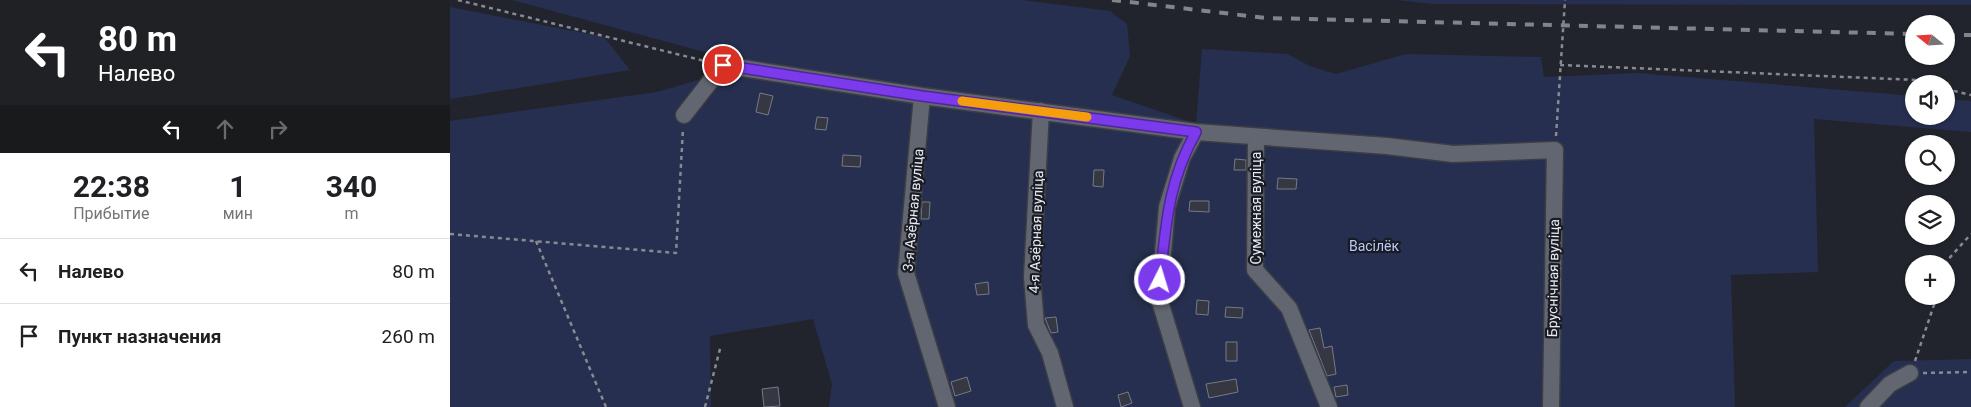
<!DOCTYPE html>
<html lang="ru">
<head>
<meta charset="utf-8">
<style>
  :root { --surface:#fff; --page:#f6f6f6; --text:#202124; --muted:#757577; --line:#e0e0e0 }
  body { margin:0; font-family:Roboto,sans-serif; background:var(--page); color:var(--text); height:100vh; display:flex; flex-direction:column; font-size:19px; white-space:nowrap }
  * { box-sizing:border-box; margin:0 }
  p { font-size:16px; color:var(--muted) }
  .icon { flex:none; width:28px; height:28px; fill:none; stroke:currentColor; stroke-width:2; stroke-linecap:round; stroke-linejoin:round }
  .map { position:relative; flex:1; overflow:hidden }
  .details { display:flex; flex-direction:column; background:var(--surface); width:450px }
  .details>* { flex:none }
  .hud { background:#202124; color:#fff; overflow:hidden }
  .needle { width:32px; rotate:288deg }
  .fabs { position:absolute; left:1455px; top:15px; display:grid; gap:10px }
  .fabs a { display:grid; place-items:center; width:50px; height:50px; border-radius:50%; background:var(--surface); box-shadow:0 1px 4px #0004; font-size:25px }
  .pin { position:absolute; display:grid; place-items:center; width:42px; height:42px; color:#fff; margin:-21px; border:2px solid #fff; border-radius:50%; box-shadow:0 1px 5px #0007 }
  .me { position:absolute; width:55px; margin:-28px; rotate:5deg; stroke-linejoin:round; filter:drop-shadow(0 0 4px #0008) }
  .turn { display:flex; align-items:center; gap:18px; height:105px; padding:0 15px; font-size:22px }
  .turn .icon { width:65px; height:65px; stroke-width:2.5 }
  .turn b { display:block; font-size:35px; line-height:42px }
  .lanes { display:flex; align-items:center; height:48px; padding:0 15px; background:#0003; justify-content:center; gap:25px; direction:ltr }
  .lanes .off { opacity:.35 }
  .eta { display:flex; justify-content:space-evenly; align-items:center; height:85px; text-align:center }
  .eta b { font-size:30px; font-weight:700; line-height:35px }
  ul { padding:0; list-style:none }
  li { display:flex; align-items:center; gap:15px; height:65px; padding:0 15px; border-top:1px solid var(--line) }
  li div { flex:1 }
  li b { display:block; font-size:19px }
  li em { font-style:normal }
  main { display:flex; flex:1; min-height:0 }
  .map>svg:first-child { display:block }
</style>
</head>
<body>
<main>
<section class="details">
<div class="hud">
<div class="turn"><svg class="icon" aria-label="left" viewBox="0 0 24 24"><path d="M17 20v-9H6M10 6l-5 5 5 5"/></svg><div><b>80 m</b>Налево</div></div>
<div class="lanes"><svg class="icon" aria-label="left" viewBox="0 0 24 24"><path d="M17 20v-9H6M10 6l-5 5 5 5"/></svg><svg class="icon off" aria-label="ahead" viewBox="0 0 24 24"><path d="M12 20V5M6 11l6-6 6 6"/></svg><svg class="icon off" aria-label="right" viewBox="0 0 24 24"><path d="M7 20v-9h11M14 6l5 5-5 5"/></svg></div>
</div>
<div class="eta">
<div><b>22:38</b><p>Прибытие</p></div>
<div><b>1</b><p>мин</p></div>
<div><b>340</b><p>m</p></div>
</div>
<ul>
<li><svg class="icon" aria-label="left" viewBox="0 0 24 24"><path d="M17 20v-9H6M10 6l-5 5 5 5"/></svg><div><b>Налево</b></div><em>80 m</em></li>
<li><svg class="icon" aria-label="arrive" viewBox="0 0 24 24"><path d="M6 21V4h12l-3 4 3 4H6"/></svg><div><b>Пункт назначения</b></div><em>260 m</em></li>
</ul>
</section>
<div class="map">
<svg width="1521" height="407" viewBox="0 0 1521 407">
  <rect width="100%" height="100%" fill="#22242d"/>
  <path fill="#262f4f" d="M62 0H572L660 11 677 24 680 56 662 95 746 124 752 49 837 54 862 67 886 74 956 54 1091 57 1094 77 1187 73 1464 96V116H1496V99L1521 101V132L1364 119 1368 272 1281 275 1285 407H379L382 384 363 319 260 336 261 407H0V121L207 92 262 76 273 57Z
    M946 0H1521V5L983 4Z
    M0 7 154 37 180 70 0 99Z
    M1521 359V407H1395L1444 361Z"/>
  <path fill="#353842" stroke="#777a85" d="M310 93 323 96 318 115 306 112Z
    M367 117 378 118 376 130 365 129Z
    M393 155 411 156 410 167 392 166Z
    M785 159 796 160V170H784Z
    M644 170H654L653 187 643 186Z
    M828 178 847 179 846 189H827Z
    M740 201H759V212L739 211Z
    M472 202H480L479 219H471Z
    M538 282 539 294 527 295 525 284Z
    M747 300 759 301 758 315 746 314Z
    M776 307 793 308 792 318 775 317Z
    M606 317 608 332 601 333 595 318Z
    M870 328 874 348 882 346 886 374 877 376 859 330Z
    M776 342H787V361H776Z
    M517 377 521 391 505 396 501 382Z
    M786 379 788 392 759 398 756 384Z
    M897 385 898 395 886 397 884 387Z
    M328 387 330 406 314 407 312 389Z
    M678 392 682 403 671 407 668 395Z"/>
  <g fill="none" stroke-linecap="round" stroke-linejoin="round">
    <g stroke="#3c3e45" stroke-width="19">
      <path id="minor" d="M472 96 456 273 497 407
        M591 111 582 277 586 325 600 353 615 407
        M234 115 273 65 472 96 746 132 937 146 1003 154 1105 150 1101 407
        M806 138 805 270 839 308 879 407
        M742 407 709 298 717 207 732 158 746 132
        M1418 407 1440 384 1460 373"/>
    </g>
    <path stroke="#888a91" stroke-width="2.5" stroke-dasharray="4 4" stroke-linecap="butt" d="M8 0 259 62
      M1110 65 1468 80 1478 84
      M1496 89 1521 95
      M1106 136 1115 0
      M0 234 226 253 233 129
      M86 241 156 407
      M1494 264 1521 234
      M1465 361 1487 296
      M1473 373 1521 372
      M255 407 271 345"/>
    <use href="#minor" stroke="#626670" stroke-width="16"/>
    <path stroke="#82848b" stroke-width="4" stroke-dasharray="9 9" stroke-linecap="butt" d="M662 0 816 18 1464 34
      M1496 35H1521"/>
  </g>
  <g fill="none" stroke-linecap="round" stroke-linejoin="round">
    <g stroke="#51269a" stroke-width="12">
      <path id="route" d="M273 65 472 96 746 132C718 182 716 224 710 280"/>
    </g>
    <use href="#route" stroke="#7c3aed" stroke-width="9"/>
    <path stroke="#f59e0b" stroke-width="9" d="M512 101 637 117"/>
  </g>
  <g text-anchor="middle" stroke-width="4.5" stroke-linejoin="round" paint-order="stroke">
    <g font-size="14" fill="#e8eaf0" stroke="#181b23">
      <text transform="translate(806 208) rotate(-90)" y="5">Сумежная вуліца</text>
      <text transform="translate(463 210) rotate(-85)" y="5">3-я Азёрная вуліца</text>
      <text transform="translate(586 232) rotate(-88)" y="5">4-я Азёрная вуліца</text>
      <text transform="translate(1103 278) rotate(-89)" y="5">Бруснічная вуліца</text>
    </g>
    <g font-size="14" fill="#bac8f7" stroke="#181b23">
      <text x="924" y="251">Васілёк</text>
    </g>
  </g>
</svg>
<div class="fabs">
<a><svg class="needle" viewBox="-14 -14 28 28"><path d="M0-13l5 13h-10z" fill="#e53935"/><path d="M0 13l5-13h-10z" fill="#757577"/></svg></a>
<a><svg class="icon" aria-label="sound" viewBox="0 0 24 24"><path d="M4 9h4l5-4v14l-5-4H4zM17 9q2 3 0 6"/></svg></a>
<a><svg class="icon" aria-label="search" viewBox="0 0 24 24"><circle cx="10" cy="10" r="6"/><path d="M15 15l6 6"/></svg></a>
<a><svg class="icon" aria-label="layers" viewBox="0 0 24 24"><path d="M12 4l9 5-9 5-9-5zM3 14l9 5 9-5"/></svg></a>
<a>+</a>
</div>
<div class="pin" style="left:273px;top:65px;background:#d93025"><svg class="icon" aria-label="arrive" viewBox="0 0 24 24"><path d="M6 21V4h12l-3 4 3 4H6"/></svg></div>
<svg class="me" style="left:710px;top:280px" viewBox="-20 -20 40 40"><circle r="17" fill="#7c3aed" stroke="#fff" stroke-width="3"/><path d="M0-11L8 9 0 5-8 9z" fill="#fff"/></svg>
</div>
</main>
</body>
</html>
